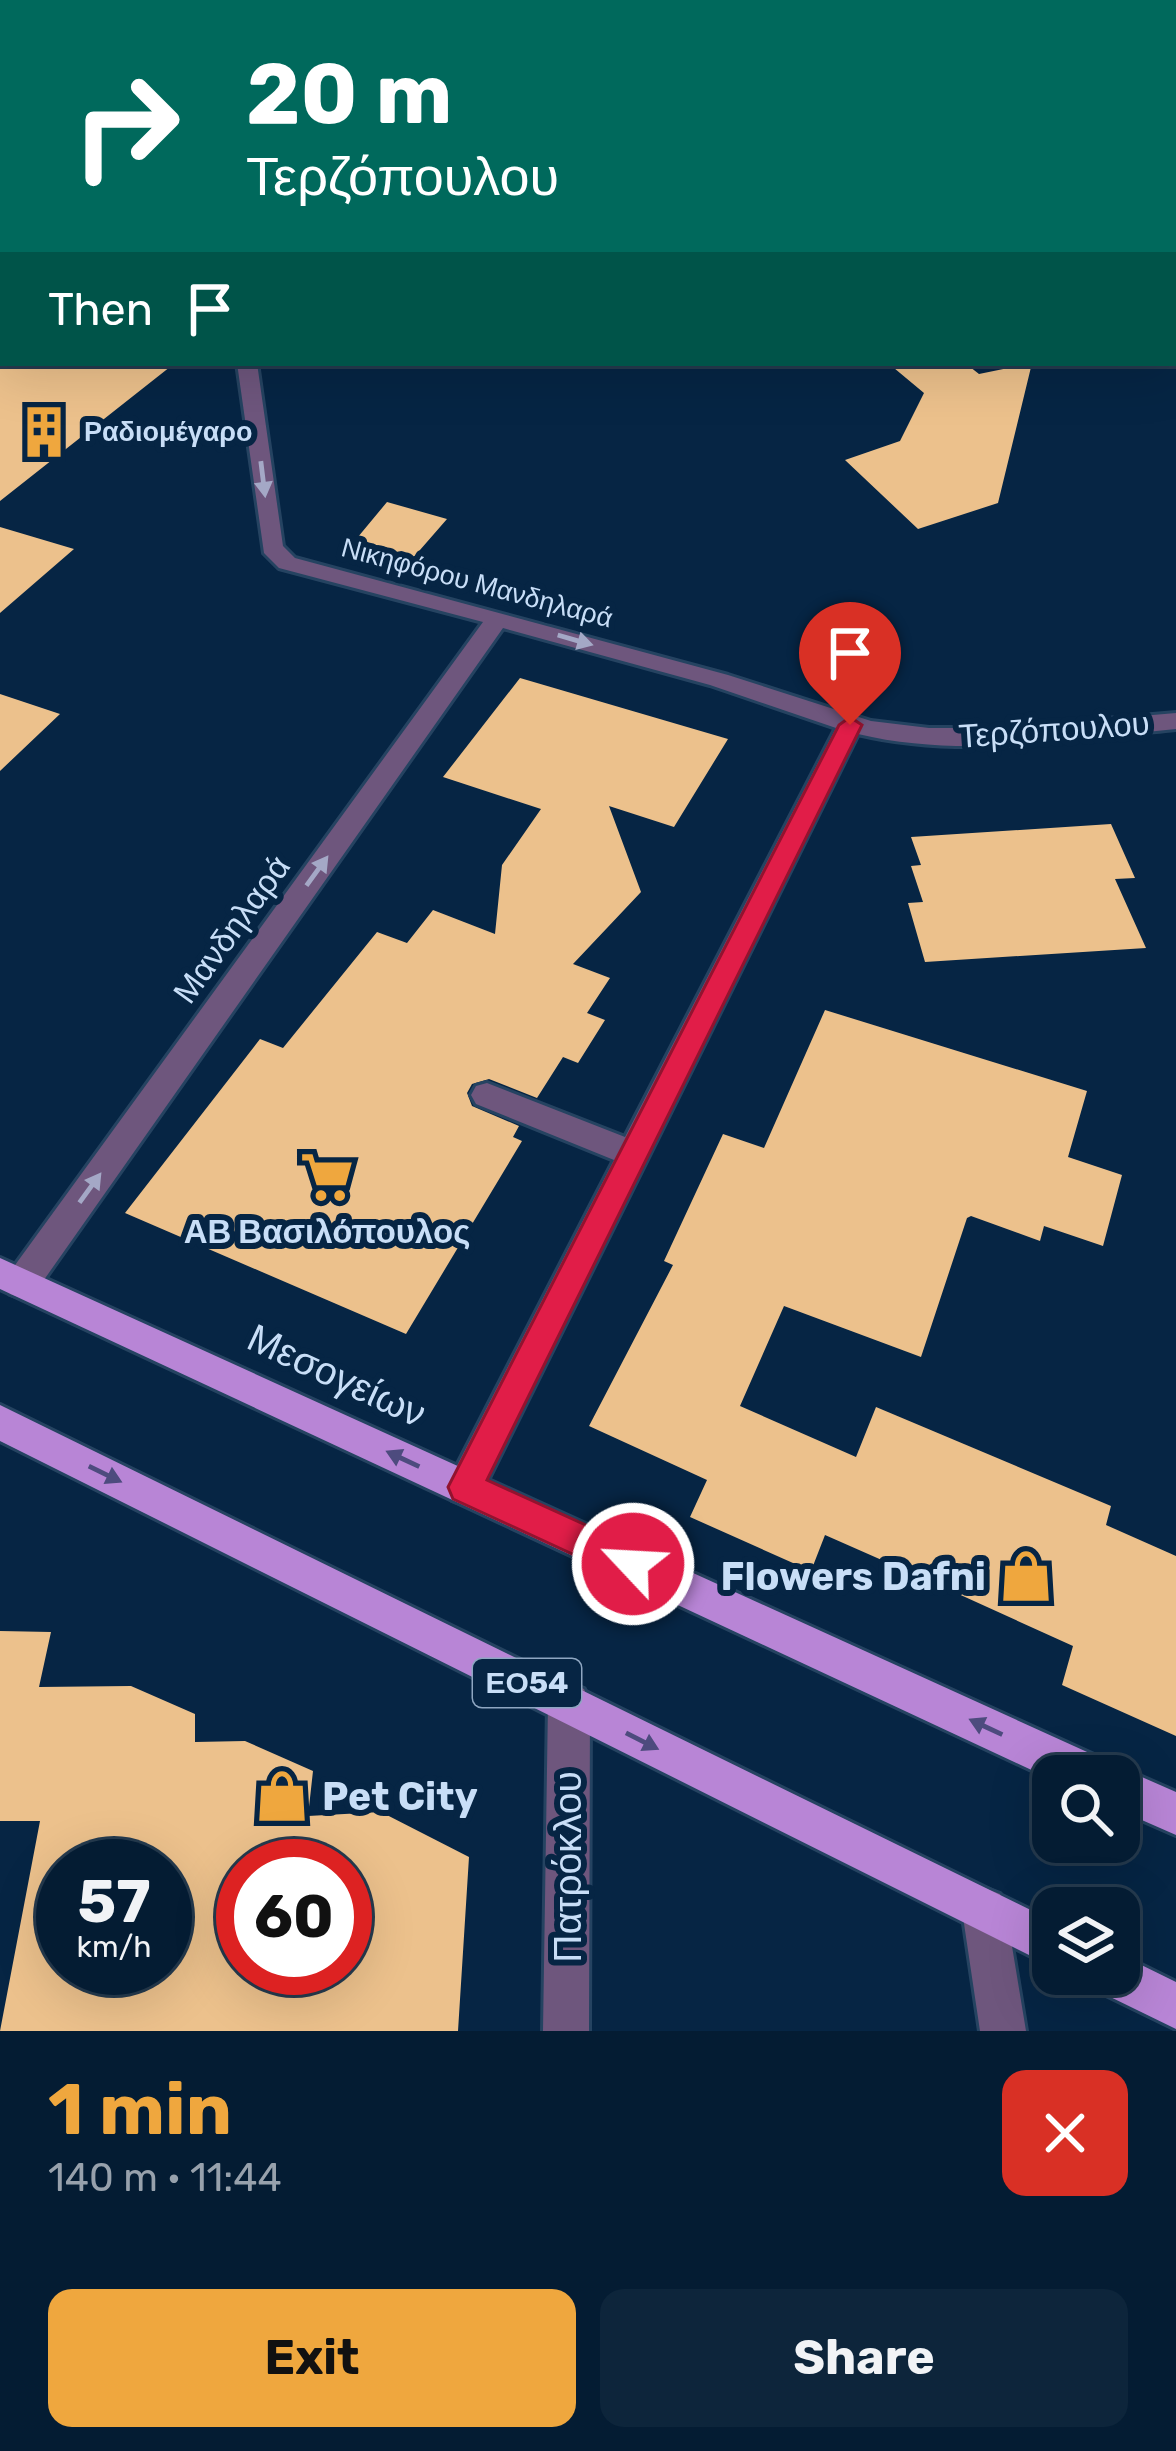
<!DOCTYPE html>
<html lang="en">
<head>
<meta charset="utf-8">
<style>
  :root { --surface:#041c33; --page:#0d253b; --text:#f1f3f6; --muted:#97a1ac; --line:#253a4e; --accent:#efa73e }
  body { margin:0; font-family:Rubik,sans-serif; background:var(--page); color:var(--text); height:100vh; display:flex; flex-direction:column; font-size:45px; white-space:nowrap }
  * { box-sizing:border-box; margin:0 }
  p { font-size:39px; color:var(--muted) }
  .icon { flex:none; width:66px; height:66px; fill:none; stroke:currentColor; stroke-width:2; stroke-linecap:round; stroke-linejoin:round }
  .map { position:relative; height:2031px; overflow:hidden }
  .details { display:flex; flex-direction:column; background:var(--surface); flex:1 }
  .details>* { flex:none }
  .banner { position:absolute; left:0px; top:0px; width:1176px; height:366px; box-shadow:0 12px 48px #0002,0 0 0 3px var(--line); background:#00695c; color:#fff; overflow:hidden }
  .fabs { position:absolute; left:1032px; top:1755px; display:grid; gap:24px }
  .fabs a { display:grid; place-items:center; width:108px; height:108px; border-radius:24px; background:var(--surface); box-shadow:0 12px 48px #0002,0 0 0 3px var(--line); font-size:60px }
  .speed { position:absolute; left:36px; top:1839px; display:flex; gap:24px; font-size:60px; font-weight:700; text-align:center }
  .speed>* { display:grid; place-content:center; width:156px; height:156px; border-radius:50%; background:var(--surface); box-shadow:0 12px 48px #0002,0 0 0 3px var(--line); line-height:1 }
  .speed small { font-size:30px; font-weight:400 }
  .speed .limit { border:18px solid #d22; background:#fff; color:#111 }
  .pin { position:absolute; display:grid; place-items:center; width:102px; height:102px; color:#fff; margin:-123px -51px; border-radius:50% 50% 50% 0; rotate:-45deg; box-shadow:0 0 12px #0007 }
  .pin .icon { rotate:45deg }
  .me { position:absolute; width:132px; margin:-66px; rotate:295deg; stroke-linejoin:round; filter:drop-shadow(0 0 9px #0008) }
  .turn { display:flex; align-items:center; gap:42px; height:252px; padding:0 48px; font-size:54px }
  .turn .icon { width:156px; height:156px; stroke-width:2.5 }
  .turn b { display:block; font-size:84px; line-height:102px }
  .then { display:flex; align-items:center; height:114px; padding:0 48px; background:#0003; gap:24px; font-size:45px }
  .round { display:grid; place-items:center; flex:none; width:126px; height:126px; border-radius:24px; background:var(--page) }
  .summary { display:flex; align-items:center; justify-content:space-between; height:204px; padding:0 48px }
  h1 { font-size:72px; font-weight:700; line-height:90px; color:var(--accent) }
  .primary-button { display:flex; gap:24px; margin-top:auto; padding:24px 48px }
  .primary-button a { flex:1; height:138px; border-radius:24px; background:var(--accent); color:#111; font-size:48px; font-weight:700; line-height:138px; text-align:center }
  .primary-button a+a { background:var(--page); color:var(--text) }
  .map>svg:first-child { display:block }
</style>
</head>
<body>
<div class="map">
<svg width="1176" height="2031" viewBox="0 0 1176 2031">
  <rect width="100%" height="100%" fill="#062544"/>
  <path fill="#ecc18c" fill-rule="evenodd" d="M0 363H175L0 501Z
    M888 363H965L979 374 1032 363 998 503 918 529 845 460 900 441 924 393Z
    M387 502 447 519 413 558 348 549Z
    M0 527 74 549 0 613Z
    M520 678 728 739 674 827 609 806 641 892 573 964 610 978 587 1013 605 1020 578 1063 563 1057 537 1098 489 1079 472 1084 467 1093 472 1106 519 1126 513 1137 522 1141 406 1334 125 1213 260 1039 283 1048 377 932 407 943 433 910 495 934 502 865 541 809 443 777Z
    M0 694 60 714 0 771Z
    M1111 824 1135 878 1115 879 1146 948 925 962 908 903 923 902 911 866 921 865 911 837Z
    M825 1010 1087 1091 1068 1157 1122 1175 1103 1246 1044 1226 1040 1241 971 1216 967 1218 921 1357 784 1306 740 1406 856 1457 876 1407 1111 1506 1106 1525 1176 1556V1736L1062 1685 1073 1646 943 1587 825 1535 811 1571 690 1517 707 1480 589 1426 673 1265 664 1261 723 1134 764 1148Z
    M0 1631 51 1632 39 1687 131 1686 195 1714V1742L245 1741 313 1771 308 1816 381 1812 469 1857 458 2031H0L40 1821H0ZM63 1866H165V1968H63ZM243 1866H345V1968H243Z"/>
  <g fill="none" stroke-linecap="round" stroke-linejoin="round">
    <g stroke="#254361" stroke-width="6">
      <path id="minor" d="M949 0H963L965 3H951Z
        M1168 0H1176V7L1166 3Z
        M1173 83H1176V93H1173Z
        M3 107V117L0 118V108Z
        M1173 168H1176V178H1173Z
        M1173 201 1176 202V213L1173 212Z
        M0 254H3V265H0Z
        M237 363H257L283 546 295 558 728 675 871 721 929 728H1000L1176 713V729C1072 739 962 759 858 734L478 1500 465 1505 452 1500 446 1487 614 1160 476 1104 471 1095 476 1086 487 1083 625 1137 836 728 710 685 503 628 34 1294 22 1298 10 1294 5 1283 10 1272 483 622 279 568 264 553Z
        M569 1683 584 1689 590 1704 589 2031H543L548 1704 554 1689Z
        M984 1888 1000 1894 1006 1910 1026 2031H980L962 1910 968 1894Z"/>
    </g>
    <g stroke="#254361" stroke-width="6">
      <path id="major" d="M0 1258 1107 1761 1111 1770 1119 1767 1176 1792V1835L1119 1810V1776H1053V1780L0 1289Z
        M0 1405 1053 1921V1967L0 1441Z
        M1119 1954 1176 1982V2029L1096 1990 1089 1974H1119Z"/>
    </g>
    <use href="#minor" fill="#6e567d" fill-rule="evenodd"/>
    <use href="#major" fill="#b885d6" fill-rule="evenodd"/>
  </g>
  <defs><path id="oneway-solid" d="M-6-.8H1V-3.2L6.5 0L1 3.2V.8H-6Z" transform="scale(3)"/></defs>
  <g fill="#a4a8c6">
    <use href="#oneway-solid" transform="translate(263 479) rotate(83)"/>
    <use href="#oneway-solid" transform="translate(575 640) rotate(16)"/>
    <use href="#oneway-solid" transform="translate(317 871) rotate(-54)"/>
    <use href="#oneway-solid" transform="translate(90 1188) rotate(-54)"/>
  </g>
  <g fill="#4d4b7e">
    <use href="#oneway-solid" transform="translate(403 1459) rotate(-155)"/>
    <use href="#oneway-solid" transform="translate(105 1474) rotate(26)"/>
    <use href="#oneway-solid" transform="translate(986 1727) rotate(-155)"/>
    <use href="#oneway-solid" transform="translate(642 1741) rotate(27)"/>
  </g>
  <path fill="#e11d48" stroke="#92132f" stroke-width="3" d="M850 717 862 725 487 1480 645 1552 650 1564 645 1577 633 1582 453 1499 448 1487 839 725Z"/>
  <defs>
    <g id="building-bare" transform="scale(4.14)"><path d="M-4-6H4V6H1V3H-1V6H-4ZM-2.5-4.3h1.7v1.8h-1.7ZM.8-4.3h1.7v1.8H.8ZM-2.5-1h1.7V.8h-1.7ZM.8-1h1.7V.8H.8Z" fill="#efa73e" stroke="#062544" stroke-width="2.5" paint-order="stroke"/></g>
    <g id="supermarket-bare" transform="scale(4.14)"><path d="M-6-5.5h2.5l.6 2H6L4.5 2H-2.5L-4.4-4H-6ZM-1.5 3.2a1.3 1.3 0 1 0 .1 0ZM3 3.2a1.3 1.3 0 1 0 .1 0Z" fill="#efa73e" stroke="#062544" stroke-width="2.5" paint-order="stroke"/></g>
    <g id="shop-bare" transform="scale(4.14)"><path d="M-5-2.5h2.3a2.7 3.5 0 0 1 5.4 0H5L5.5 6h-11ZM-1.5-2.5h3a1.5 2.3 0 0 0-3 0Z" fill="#efa73e" stroke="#062544" stroke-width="2.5" paint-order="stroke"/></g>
  </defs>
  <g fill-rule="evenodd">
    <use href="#building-bare" x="44" y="432"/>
    <use href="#supermarket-bare" x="327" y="1177"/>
    <use href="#shop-bare" x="1026" y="1576"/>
    <use href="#shop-bare" x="282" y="1796"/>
  </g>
  <g text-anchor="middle" stroke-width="12" stroke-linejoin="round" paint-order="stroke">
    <g font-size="27" font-weight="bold" fill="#c8def7" stroke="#062544" text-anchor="start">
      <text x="84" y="441">Ραδιομέγαρο</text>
    </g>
    <g font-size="27" fill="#c8def7" stroke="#062544">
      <text transform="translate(477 583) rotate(15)" y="9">Νικηφόρου Μανδηλαρά</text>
    </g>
    <rect fill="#062544" stroke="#8ea6c1" stroke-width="3" x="473" y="1659" width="108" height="48" rx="9"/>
    <g font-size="30" font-weight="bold" fill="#c8def7">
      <text x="527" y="1693">ΕΟ54</text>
    </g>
    <g font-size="33" fill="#c8def7" stroke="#062544">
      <text transform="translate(1054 729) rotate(-4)" y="12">Τερζόπουλου</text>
      <text transform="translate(231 929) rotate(-54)" y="12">Μανδηλαρά</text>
    </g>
    <g font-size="33" font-weight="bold" fill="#c8def7" stroke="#062544">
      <text x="327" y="1243">ΑΒ Βασιλόπουλος</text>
    </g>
    <g font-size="39" fill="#c8def7" stroke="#062544">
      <text transform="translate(337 1375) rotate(25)" y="14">Μεσογείων</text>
      <text transform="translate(567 1867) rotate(-90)" y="14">Πατρόκλου</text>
    </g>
    <g font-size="39" font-weight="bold" fill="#c8def7" stroke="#062544" text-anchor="end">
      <text x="986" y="1590">Flowers Dafni</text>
      <text x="322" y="1810" text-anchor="start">Pet City</text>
    </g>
  </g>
</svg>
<div class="fabs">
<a><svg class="icon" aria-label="search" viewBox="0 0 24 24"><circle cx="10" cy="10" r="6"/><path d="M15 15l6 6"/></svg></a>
<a><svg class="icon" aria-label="layers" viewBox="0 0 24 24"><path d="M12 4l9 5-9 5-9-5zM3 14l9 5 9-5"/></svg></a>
</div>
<div class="speed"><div>57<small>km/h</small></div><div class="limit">60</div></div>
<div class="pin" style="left:850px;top:725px;background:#d93025"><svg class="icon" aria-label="arrive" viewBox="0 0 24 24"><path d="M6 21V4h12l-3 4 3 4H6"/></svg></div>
<svg class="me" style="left:633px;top:1564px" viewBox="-20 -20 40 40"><circle r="17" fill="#e11d48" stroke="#fff" stroke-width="3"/><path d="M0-11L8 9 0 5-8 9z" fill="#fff"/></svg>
<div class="banner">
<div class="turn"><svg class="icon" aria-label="right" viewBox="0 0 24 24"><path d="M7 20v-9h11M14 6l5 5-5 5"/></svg><div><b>20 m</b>Τερζόπουλου</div></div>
<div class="then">Then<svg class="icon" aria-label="arrive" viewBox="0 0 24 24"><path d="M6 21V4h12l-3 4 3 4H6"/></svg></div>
</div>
</div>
<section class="details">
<div class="summary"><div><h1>1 min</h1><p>140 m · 11:44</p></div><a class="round" style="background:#d93025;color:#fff"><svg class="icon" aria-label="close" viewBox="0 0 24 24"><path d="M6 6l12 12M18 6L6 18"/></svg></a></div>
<div class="primary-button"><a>Exit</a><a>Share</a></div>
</section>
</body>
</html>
